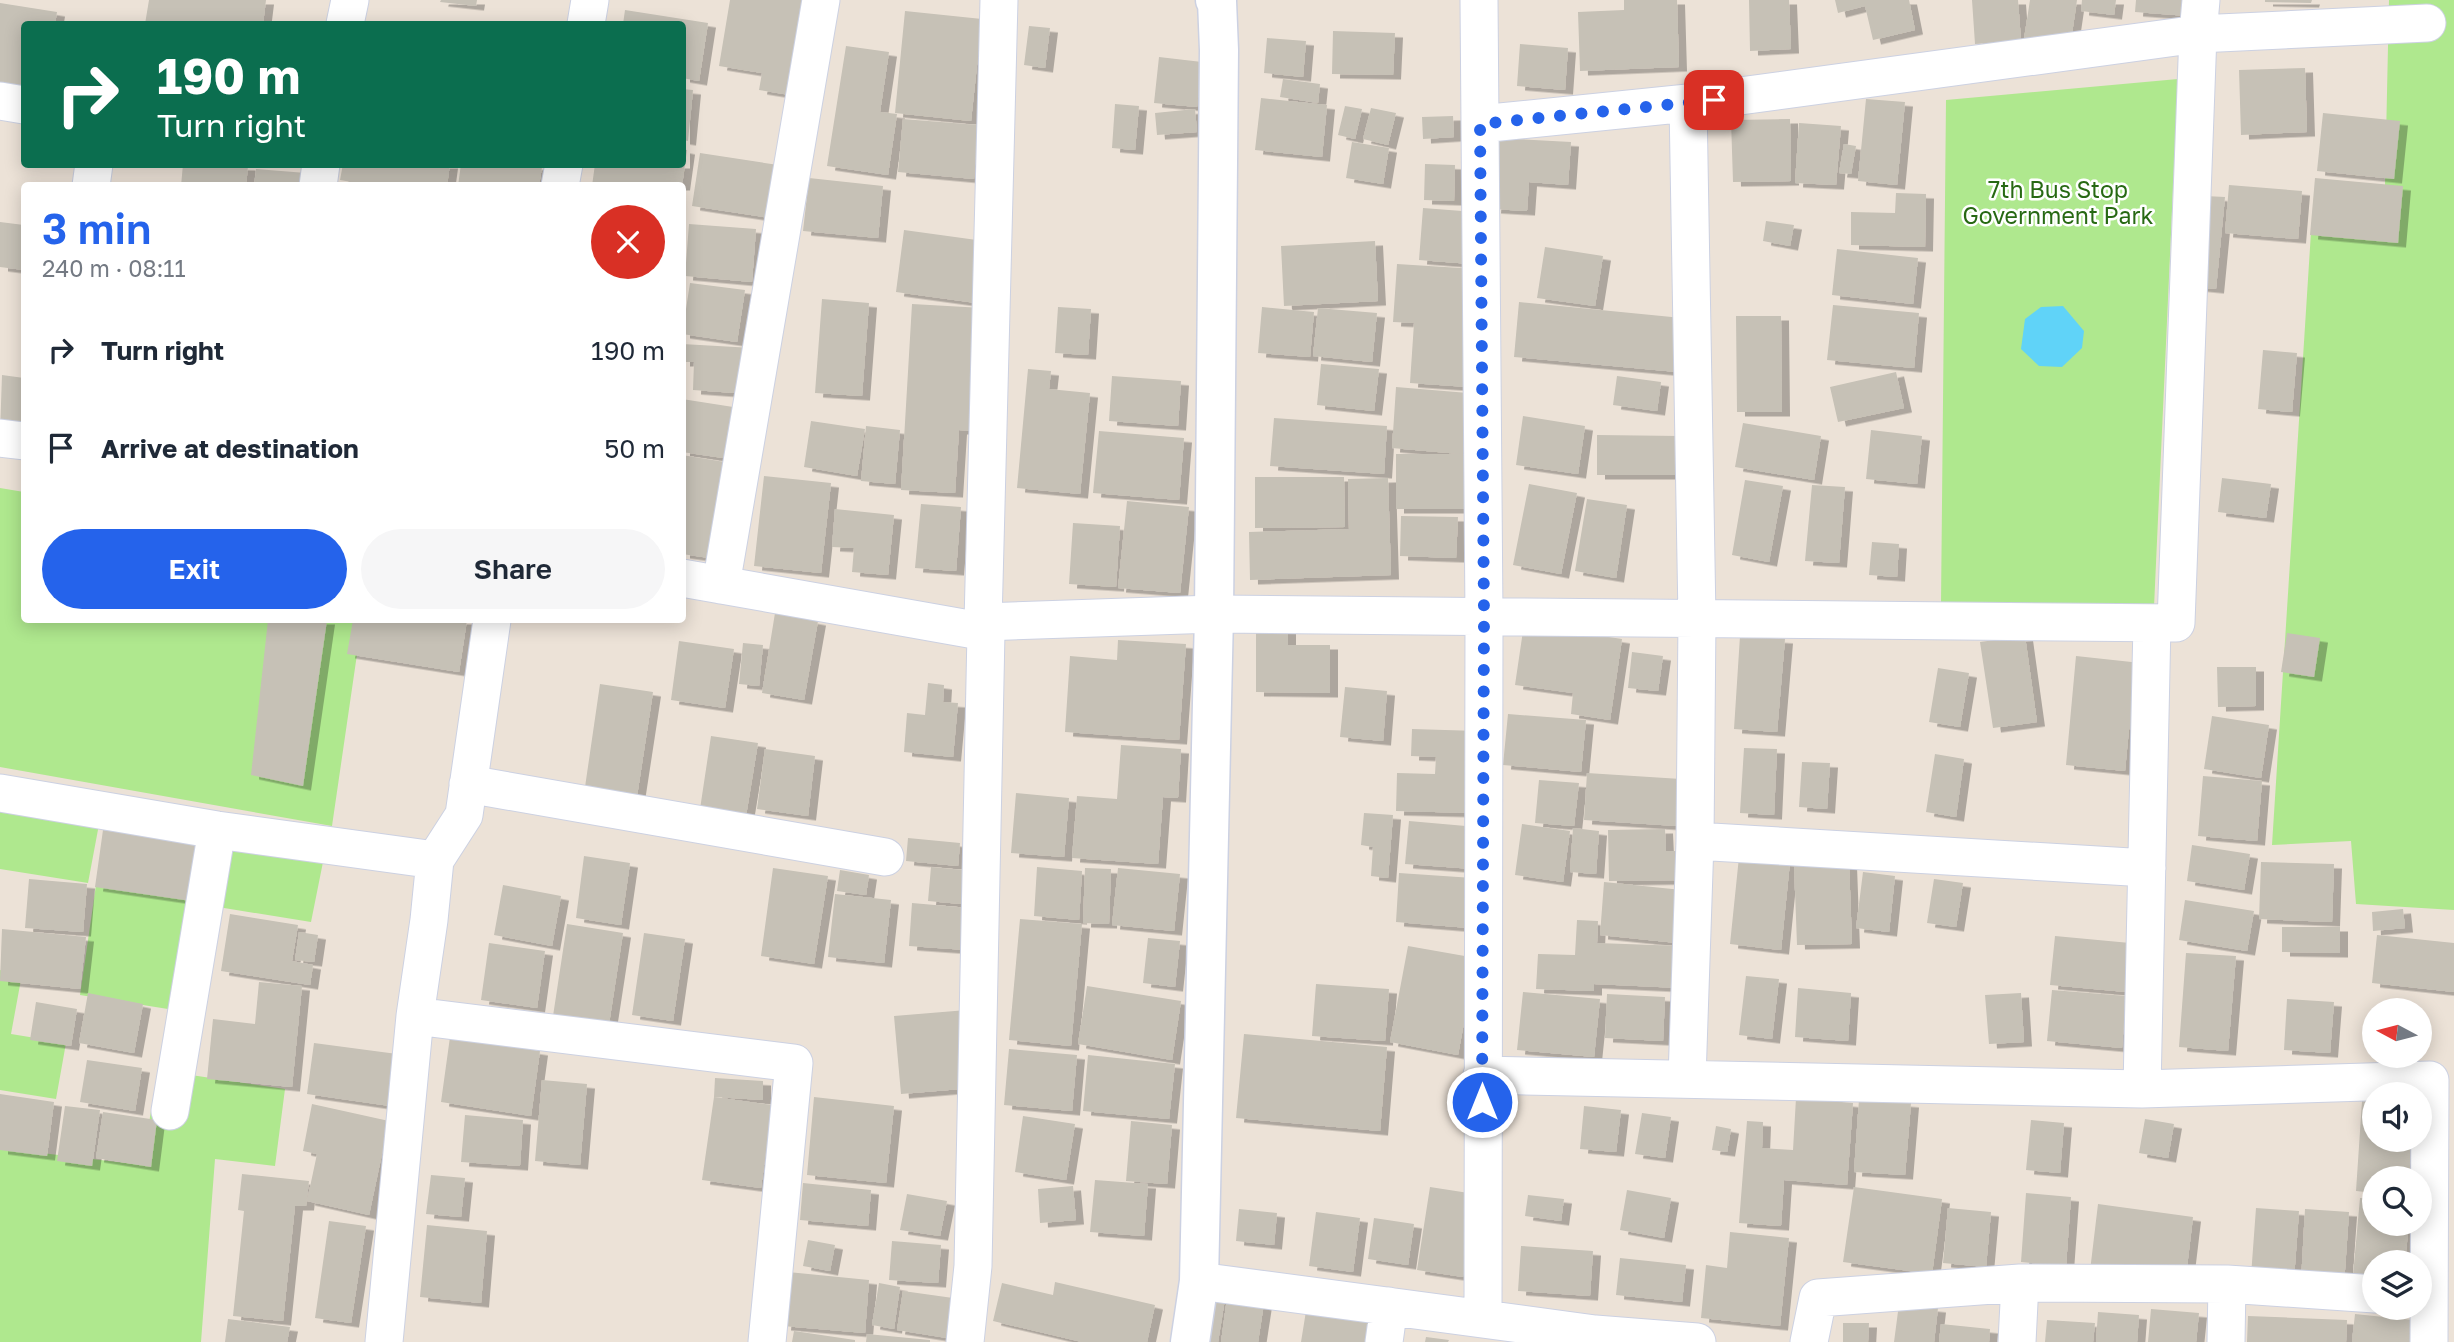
<!DOCTYPE html>
<html lang="en">
<head>
<meta charset="utf-8">
<style>
  :root { --surface:#fff; --page:#f6f6f7; --text:#1f2937; --muted:#747a83; --accent:#2563eb }
  body { margin:0; font-family:"Golos Text",sans-serif; background:var(--page); color:var(--text); height:100vh; display:flex; flex-direction:column; font-size:26px; white-space:nowrap }
  * { box-sizing:border-box; margin:0 }
  p { font-size:23px; color:var(--muted) }
  .icon { flex:none; width:38px; height:38px; fill:none; stroke:currentColor; stroke-width:2; stroke-linecap:round; stroke-linejoin:round }
  .map { position:relative; flex:1; overflow:hidden }
  .details { position:absolute; left:21px; top:182px; width:665px; height:441px; display:flex; flex-direction:column; background:var(--surface); border-radius:7px; box-shadow:0 4px 18px #0003 }
  .details>* { flex:none }
  .guide { position:absolute; left:21px; top:21px; width:665px; height:147px; border-radius:7px; box-shadow:0 4px 18px #0003; background:#0b6e4f; color:#fff; overflow:hidden }
  .needle { width:46px; rotate:277deg }
  .fabs { position:absolute; left:2362px; top:998px; display:grid; gap:14px }
  .fabs a { display:grid; place-items:center; width:70px; height:70px; border-radius:50%; background:var(--surface); box-shadow:0 4px 18px #0003; font-size:35px }
  .pin { position:absolute; display:grid; place-items:center; width:60px; height:60px; color:#fff; margin:-30px; border-radius:14px; box-shadow:0 4px 10px #0006 }
  .me { position:absolute; width:77px; margin:-38px; rotate:0deg; stroke-linejoin:round; filter:drop-shadow(0 0 5px #0008) }
  .turn { display:flex; align-items:center; gap:24px; height:147px; padding:0 21px; font-size:32px }
  .turn .icon { width:91px; height:91px; stroke-width:2.5 }
  .turn b { display:block; font-size:49px; line-height:60px }
  .round { display:grid; place-items:center; flex:none; width:74px; height:74px; border-radius:37px; background:var(--page) }
  .overview { display:flex; align-items:center; justify-content:space-between; height:119px; padding:0 21px }
  h1 { font-size:42px; font-weight:600; line-height:52px; color:var(--accent) }
  .cta { display:flex; gap:14px; margin-top:auto; padding:14px 21px }
  .cta a { flex:1; height:80px; border-radius:42px; background:var(--accent); color:#fff; font-size:28px; font-weight:600; line-height:80px; text-align:center }
  .cta a+a { background:var(--page); color:var(--text) }
  ul { padding:0; list-style:none }
  li { display:flex; align-items:center; gap:21px; height:98px; padding:0 21px }
  li div { flex:1 }
  li b { display:block; font-size:26px }
  li em { font-style:normal }
  .map>svg:first-child { display:block }
</style>
</head>
<body>
<div class="map">
<svg width="2454" height="1342" viewBox="0 0 2454 1342">
  <defs>
    <filter id="shadow"><feDropShadow dx="8" dy="4.5" stdDeviation="0" flood-color="#0004"/></filter>
  </defs>
  <rect width="100%" height="100%" fill="#ece2d7"/>
  <path fill="#afe88e" d="M2389 0H2454V910L2356 904 2351 841 2272 845 2311 232 2384 231Z
    M2178 79 2154 607 1941 604 1946 100Z
    M0 488 24 492V620H362L332 826 0 767Z
    M0 801 100 819 88 883 0 869Z
    M204 836 324 857 311 922 218 907 191 1075 285 1089 275 1166 215 1159 201 1342H0V1148L142 1165 168 1009 80 995 96 885Z
    M0 970 22 974 11 1034 66 1043 56 1099 0 1090Z"/>
  <path fill="#60d3f8" d="M2063 306 2084 331 2082 348 2062 367 2039 366 2021 349 2025 319 2041 307Z"/>
  <path fill="#c6c1b6" filter="url(#shadow)" d="M149 0H266L263 24H145Z
    M441 0H477L476 6 440 2Z
    M730 0H810L796 96 759 90 762 73 719 66Z
    M1624 0H1677L1679 67 1580 71 1578 12 1624 10Z
    M1749 0H1789L1791 49 1750 51Z
    M1835 0H1909L1915 30 1873 40 1865 6 1838 13Z
    M1972 0H2018L2021 41 1975 44Z
    M2030 0H2077L2070 47 2024 39Z
    M2082 0H2116L2114 15 2081 11Z
    M2136 0H2189L2188 16 2135 12Z
    M2265 0H2312L2311 3 2265 2Z
    M0 3 57 12 55 24H24V89L0 86Z
    M625 10 708 23 699 81 682 78V24H623Z
    M905 11 982 19 971 121 895 113Z
    M1029 26 1050 28 1045 68 1024 65Z
    M1333 31 1395 33 1393 75 1332 74Z
    M1267 38 1306 41 1303 77 1264 73Z
    M1520 44 1568 48 1565 90 1517 86Z
    M846 46 889 52 880 112 897 114 888 175 827 166Z
    M1159 57 1202 62 1197 107 1154 103Z
    M2305 68 2307 132 2241 135 2239 70Z
    M1283 79 1320 84 1318 103 1280 97Z
    M682 89 693 90 688 141 682 140Z
    M1261 98 1327 105 1322 157 1255 150Z
    M1866 99 1905 102 1897 185 1858 181Z
    M1115 104 1139 106 1135 150 1112 148Z
    M1345 106 1362 109 1355 139 1338 135Z
    M1371 108 1396 113 1388 145 1363 139Z
    M1195 109 1197 132 1157 135 1155 113Z
    M2323 113 2400 121 2394 179 2317 171Z
    M1453 116 1454 137 1423 139 1422 117Z
    M903 119 978 125 974 179 898 172Z
    M1790 119 1791 181 1733 182 1731 120Z
    M1799 123 1841 126 1836 185 1795 183Z
    M1498 138 1571 142 1568 185 1529 182 1527 211 1493 209Z
    M1352 142 1389 148 1383 184 1346 178Z
    M1844 144 1856 146 1851 174 1839 173Z
    M682 149 687 150 682 186H592L595 164H682Z
    M700 153 778 165 770 218 692 206Z
    M183 164 248 166 246 186H181Z
    M343 164H450L447 186H375L340 180Z
    M461 164H524L542 167 539 186H458Z
    M1425 164 1455 165 1454 201 1424 200Z
    M256 169 306 173 305 186H254Z
    M809 178 883 186 878 238 803 231Z
    M2315 178 2403 186 2398 243 2310 235Z
    M2229 185 2302 191 2298 239 2225 233Z
    M1896 193 1926 194 1925 247 1851 245V212L1895 213Z
    M2205 196 2225 197 2216 289 2196 287Z
    M1423 208 1475 212 1471 264 1419 260Z
    M1766 221 1794 225 1790 246 1763 241Z
    M0 222 24 225V270L0 267Z
    M689 224 756 229 752 282 685 276Z
    M904 230 984 241 976 303 896 292Z
    M1375 241 1378 301 1284 306 1281 246Z
    M1545 247 1603 256 1595 306 1537 298Z
    M1837 249 1918 258 1913 304 1832 295Z
    M1397 264 1476 269 1468 387 1410 383 1414 323 1393 322Z
    M690 283 745 290 737 342 682 334V308L686 309Z
    M822 299 869 303 862 396 815 393Z
    M1519 302 1682 318 1677 372 1514 357Z
    M912 304 983 308 975 431 959 430 955 493 901 490Z
    M1833 305 1919 313 1914 368 1827 360Z
    M1058 307 1091 309 1088 355 1055 353Z
    M1262 307 1314 312 1310 357 1258 353Z
    M1318 308 1377 313 1372 362 1313 356Z
    M1736 316H1781L1782 412H1737Z
    M682 344 753 348 749 394 693 390 694 362H682Z
    M2263 350 2297 353 2292 412 2258 409Z
    M1321 364 1379 369 1374 411 1317 405Z
    M1028 369 1051 371 1049 389 1090 393 1080 494 1017 488Z
    M1896 372 1904 408 1838 422 1830 387Z
    M2 375 24 378V437L0 433Z
    M1112 376 1181 381 1178 426 1109 421Z
    M1617 376 1661 382 1657 411 1613 405Z
    M1396 387 1468 393 1463 454H1470V509H1396V454H1460L1392 448Z
    M682 399 746 409 737 460 682 452Z
    M1523 416 1585 426 1578 474 1516 465Z
    M1274 418 1387 426 1384 474 1270 466Z
    M811 421 865 429 857 476 804 467Z
    M1743 423 1821 436 1814 480 1735 467Z
    M866 426 900 430 895 484 861 481Z
    M1871 430 1922 436 1917 484 1866 479Z
    M1099 431 1184 438 1179 500 1093 493Z
    M1597 435 1681 436V475H1597Z
    M682 455 737 464 723 560 682 554Z
    M764 476 831 483 821 573 754 566Z
    M1255 477H1344L1345 527 1255 528Z
    M1388 478 1391 575 1250 580 1249 532 1349 529 1348 479Z
    M2222 478 2271 484 2266 518 2218 512Z
    M1745 480 1783 486 1769 562 1732 555Z
    M1529 484 1577 493 1561 574 1513 565Z
    M1812 485 1845 487 1839 563 1805 561Z
    M1587 499 1627 505 1616 578 1575 571Z
    M1127 501 1189 507 1180 593 1118 588Z
    M921 504 961 507 956 571 915 568Z
    M835 509 894 515 888 575 852 572 854 548 832 547Z
    M1401 516 1458 517 1456 558 1400 556Z
    M1073 523 1120 526 1116 587 1069 584Z
    M1872 542 1899 544 1897 577 1869 575Z
    M775 613 818 621 804 700 762 693Z
    M1256 619 1288 620V645H1330V693L1256 692Z
    M268 620H327L303 786 251 775Z
    M353 620H467L459 672 347 654Z
    M1524 624 1622 639 1610 720 1571 714 1573 693 1515 685Z
    M2287 633 2320 638 2314 677 2281 672Z
    M1740 636 1785 639 1777 732 1734 729Z
    M2025 636 2037 722 1993 728 1980 642Z
    M1118 640 1186 644 1179 740 1065 732 1070 656 1117 660Z
    M679 641 734 649 725 708 671 700Z
    M743 643 763 645 759 686 739 684Z
    M1632 652 1663 656 1658 691 1628 688Z
    M2076 656 2150 664 2144 731 2129 729 2125 771 2066 765Z
    M2217 667H2256V706L2218 707Z
    M1938 668 1969 673 1960 727 1929 722Z
    M928 683 944 685 943 702 958 703 953 757 904 752 907 713 925 715Z
    M600 684 653 692 636 803 584 794Z
    M1345 687 1387 691 1383 741 1340 737Z
    M1508 714 1586 720 1581 772 1503 765Z
    M2212 716 2269 725 2261 778 2204 769Z
    M1412 729 1478 731 1472 813 1396 811 1397 773 1435 774 1436 757 1411 756Z
    M711 736 758 743 746 816 700 809Z
    M1121 745 1181 749 1178 798 1163 797 1158 864 1072 858 1077 796 1117 799Z
    M1744 748 1777 749 1774 815 1740 813Z
    M765 749 815 756 808 816 757 809Z
    M1935 754 1964 759 1956 817 1926 812Z
    M1802 762 1830 763 1827 809 1799 807Z
    M1587 773 1681 779 1677 826 1584 820Z
    M2203 776 2262 781 2257 841 2198 836Z
    M1539 780 1579 783 1574 826 1535 823Z
    M1016 793 1069 798 1064 857 1011 853Z
    M1364 813 1393 815 1388 878 1371 876 1373 847 1361 845Z
    M1409 821 1477 827 1473 869 1405 864Z
    M1522 824 1570 831 1563 882 1515 875Z
    M1573 828 1599 831 1596 874 1570 872Z
    M1665 829 1666 851H1683V880L1609 881 1608 830Z
    M103 830 199 844 191 901 95 887Z
    M908 838 960 843 958 866 906 861Z
    M2192 845 2250 854 2244 890 2187 881Z
    M584 856 630 863 621 925 576 918Z
    M1739 857 1790 862 1781 950 1730 944Z
    M1849 862 1852 944 1797 945 1794 864Z
    M2261 862 2334 864 2332 922 2259 919Z
    M931 867 975 871 972 905 928 901Z
    M1037 867 1082 871 1079 920 1034 916Z
    M773 868 828 876 814 964 761 956Z
    M1085 868 1111 869 1109 924 1083 923Z
    M1118 868 1180 874 1174 931 1112 925Z
    M840 870 869 875 866 895 837 891Z
    M1863 872 1895 876 1889 932 1856 928Z
    M1399 873 1473 878 1469 928 1396 922Z
    M29 879 87 884 83 932 25 928Z
    M1934 879 1963 883 1956 927 1927 923Z
    M1604 882 1682 890 1677 943 1600 935Z
    M503 885 561 896 552 946 494 935Z
    M835 894 891 900 884 963 828 957Z
    M2185 900 2254 911 2247 951 2179 940Z
    M912 903 969 908 966 950 909 946Z
    M2403 909 2405 928 2373 931 2372 912Z
    M230 914 298 925 292 961 313 965 310 985 221 971Z
    M1020 919 1082 924 1071 1046 1009 1040Z
    M1577 920 1598 921 1597 943 1682 946 1680 988 1594 984V991L1536 989 1538 954 1575 955Z
    M567 924 623 933 609 1024 553 1016Z
    M2282 927H2340V953L2282 952Z
    M2 929 86 937 80 989 0 981Z
    M299 932 318 935 314 962 295 960Z
    M644 933 685 939 673 1021 632 1015Z
    M2377 935 2454 943V992L2372 983Z
    M2055 936 2130 943 2126 992 2050 985Z
    M1148 938 1180 941 1175 987 1143 983Z
    M489 943 545 951 537 1008 481 1000Z
    M1408 946 1476 958 1458 1055 1390 1042Z
    M2186 953 2236 956 2228 1051 2179 1047Z
    M1746 976 1779 979 1772 1039 1739 1035Z
    M259 982 302 986 292 1087 207 1079 213 1019 255 1024Z
    M1316 984 1389 989 1385 1041 1312 1036Z
    M1087 986 1181 1001 1172 1060 1078 1044Z
    M1798 988 1851 993 1848 1041 1795 1037Z
    M2052 990 2126 996 2122 1048 2047 1041Z
    M1523 992 1600 999 1594 1057 1517 1050Z
    M88 993 143 1004 134 1053 79 1043Z
    M2021 993 2024 1042 1989 1044 1985 995Z
    M1607 994 1665 997 1663 1041 1605 1038Z
    M2287 999 2334 1002 2330 1053 2284 1050Z
    M36 1002 77 1009 71 1046 30 1040Z
    M967 1010 973 1088 901 1094 894 1016Z
    M1244 1034 1387 1047 1380 1131 1236 1118Z
    M450 1037 540 1051 531 1116 441 1102Z
    M314 1043 397 1054 390 1106 307 1094Z
    M1009 1049 1077 1055 1072 1111 1004 1105Z
    M1088 1055 1175 1064 1169 1119 1083 1111Z
    M87 1060 142 1068 135 1111 80 1102Z
    M715 1078 763 1081V1100L714 1097Z
    M542 1080 587 1084 580 1165 535 1161Z
    M0 1094 54 1102 47 1156 0 1150Z
    M714 1097 772 1105 761 1188 702 1180Z
    M814 1097 894 1106 886 1183 807 1175Z
    M1796 1098 1853 1103 1847 1185 1784 1180 1781 1226 1739 1223 1747 1121 1763 1122 1762 1148 1793 1150Z
    M1859 1099 1911 1103 1905 1175 1854 1172Z
    M2362 1101 2375 1102V1139H2412L2409 1178H2375V1193L2356 1191Z
    M312 1104 389 1121 369 1215 307 1201 317 1154 303 1151Z
    M65 1106 100 1110 92 1166 57 1161Z
    M1584 1106 1621 1110 1616 1152 1580 1149Z
    M103 1112 157 1120 151 1167 96 1158Z
    M1642 1113 1671 1117 1665 1158 1635 1154Z
    M465 1115 523 1120 520 1166 461 1162Z
    M1023 1116 1075 1124 1066 1180 1015 1172Z
    M2145 1119 2174 1124 2168 1158 2139 1153Z
    M2031 1120 2064 1123 2060 1173 2026 1170Z
    M1131 1121 1172 1125 1167 1184 1126 1181Z
    M1716 1126 1731 1129 1727 1152 1712 1150Z
    M242 1174 309 1181 306 1206H295L283 1321 233 1316 244 1211 238 1210Z
    M431 1175 465 1178 461 1217 426 1214Z
    M1095 1180 1148 1184 1144 1236 1090 1232Z
    M803 1183 871 1190 868 1226 800 1220Z
    M1073 1186 1076 1220 1040 1223 1038 1189Z
    M1430 1187 1475 1194 1463 1277 1417 1270Z
    M1854 1187 1942 1199 1932 1274 1843 1262Z
    M1627 1190 1671 1198 1664 1238 1620 1230Z
    M2026 1193 2071 1197 2066 1266 2021 1262Z
    M907 1194 947 1201 940 1236 900 1230Z
    M1528 1195 1564 1199 1561 1221 1525 1216Z
    M2360 1198 2375 1199V1223H2409L2405 1262H2375V1277L2353 1275Z
    M2098 1204 2193 1217 2185 1284 2090 1271Z
    M1948 1208 1991 1212 1986 1267 1943 1263Z
    M2256 1208 2299 1211 2294 1279 2251 1276Z
    M1239 1209 1277 1213 1274 1245 1236 1241Z
    M2305 1209 2349 1212 2344 1285 2301 1282Z
    M1316 1212 1360 1218 1353 1272 1309 1266Z
    M1374 1218 1414 1224 1408 1265 1368 1259Z
    M329 1221 366 1226 351 1323 315 1318Z
    M427 1225 487 1231 481 1303 420 1297Z
    M1730 1232 1789 1238 1780 1326 1701 1318 1706 1265 1727 1268Z
    M808 1240 835 1245 830 1271 803 1266Z
    M892 1241 941 1245 938 1283 889 1280Z
    M1521 1246 1593 1251 1590 1296 1518 1291Z
    M1620 1258 1686 1265 1682 1302 1616 1295Z
    M788 1272 869 1280 865 1333 783 1326Z
    M1055 1282 1155 1305 1147 1342H1082L993 1321 1002 1283 1053 1295Z
    M879 1283 900 1287 894 1329 872 1325Z
    M1201 1289 1226 1293 1218 1342H1192Z
    M903 1291 953 1298 947 1338 897 1330Z
    M1227 1298 1264 1303 1258 1342H1221Z
    M1899 1304 1938 1308 1934 1342H1894Z
    M2151 1309 2199 1313 2196 1342H2148Z
    M1306 1311 1378 1323 1375 1342H1301Z
    M2098 1312 2139 1315 2137 1342H2096Z
    M2355 1314 2413 1320 2411 1342H2352Z
    M2248 1316 2347 1320 2346 1342H2247Z
    M228 1319 290 1327 287 1342H225Z
    M2047 1320 2095 1323 2093 1342H2045Z
    M1843 1323H1869L1868 1342H1843Z
    M1941 1324 1990 1329 1989 1342H1939Z
    M794 1331 855 1340V1342H792Z
    M867 1334 930 1340V1342H866Z
    M1426 1337 1449 1340 1448 1342H1425Z"/>
  <g fill="none" stroke-linecap="round" stroke-linejoin="round">
    <g stroke="#ccd1e2" stroke-width="39">
      <path id="minor" d="M1479 0 1484 616 1483 1319
        M345 24 350 0
        M586 24 590 0
        M0 101 24 105
        M1480 124 1688 103 2198 34 2427 23
        M91 186 94 164
        M318 186 321 164
        M560 186 564 164
        M0 438 24 441
        M682 578 986 632
        M721 585 821 0
        M983 622 999 0
        M468 784 885 857
        M0 793 217 830 435 860 464 815 492 620
        M1695 841 2147 868
        M415 1016 794 1063 767 1342
        M1482 1075 2142 1089 2152 623
        M1687 1079 1695 841 1697 618 1688 103
        M2142 1089 2430 1080 2429 1342
        M170 1111 217 830
        M1199 1281 1595 1334 1697 1342
        M2227 1284 2375 1294
        M384 1342 415 1016 429 920 435 860
        M965 1342 973 1266 986 632 983 622 1214 614 2176 623 2198 34 2201 0
        M1384 1342 1389 1306
        M1809 1342 1818 1298 2020 1283 2227 1284 2226 1342
        M2017 1342 2020 1283"/>
    </g>
    <g stroke="#ccd1e2" stroke-width="41">
      <path id="tertiary" d="M1190 1342 1199 1281 1214 614 1219 50 1217 1 1215 0"/>
    </g>
    <use href="#minor" stroke="#fff" stroke-width="37"/>
    <use href="#tertiary" stroke="#fff" stroke-width="38"/>
  </g>
  <g fill="none" stroke-linecap="round" stroke-linejoin="round">
    <path stroke="#2563eb" stroke-width="12" stroke-dasharray="0 21.6" d="M1482 1102 1484 616 1480 124 1714 100"/>
  </g>
  <g text-anchor="middle" stroke-width="5" stroke-linejoin="round" paint-order="stroke">
    <g font-size="23" fill="#276913" stroke="#fff">
      <text x="2058" y="198">7th Bus Stop<tspan x="2058" dy="26">Government Park</tspan></text>
    </g>
  </g>
</svg>
<div class="fabs">
<a><svg class="needle" viewBox="-14 -14 28 28"><path d="M0-13l5 13h-10z" fill="#e53935"/><path d="M0 13l5-13h-10z" fill="#747a83"/></svg></a>
<a><svg class="icon" aria-label="sound" viewBox="0 0 24 24"><path d="M4 9h4l5-4v14l-5-4H4zM17 9q2 3 0 6"/></svg></a>
<a><svg class="icon" aria-label="search" viewBox="0 0 24 24"><circle cx="10" cy="10" r="6"/><path d="M15 15l6 6"/></svg></a>
<a><svg class="icon" aria-label="layers" viewBox="0 0 24 24"><path d="M12 4l9 5-9 5-9-5zM3 14l9 5 9-5"/></svg></a>
</div>
<div class="pin" style="left:1714px;top:100px;background:#d93025"><svg class="icon" aria-label="arrive" viewBox="0 0 24 24"><path d="M6 21V4h12l-3 4 3 4H6"/></svg></div>
<svg class="me" style="left:1482px;top:1102px" viewBox="-20 -20 40 40"><circle r="17" fill="#2563eb" stroke="#fff" stroke-width="3"/><path d="M0-11L8 9 0 5-8 9z" fill="#fff"/></svg>
<div class="guide">
<div class="turn"><svg class="icon" aria-label="right" viewBox="0 0 24 24"><path d="M7 20v-9h11M14 6l5 5-5 5"/></svg><div><b>190 m</b>Turn right</div></div>
</div>
<section class="details">
<div class="overview"><div><h1>3 min</h1><p>240 m · 08:11</p></div><a class="round" style="background:#d93025;color:#fff"><svg class="icon" aria-label="close" viewBox="0 0 24 24"><path d="M6 6l12 12M18 6L6 18"/></svg></a></div>
<ul>
<li><svg class="icon" aria-label="right" viewBox="0 0 24 24"><path d="M7 20v-9h11M14 6l5 5-5 5"/></svg><div><b>Turn right</b></div><em>190 m</em></li>
<li><svg class="icon" aria-label="arrive" viewBox="0 0 24 24"><path d="M6 21V4h12l-3 4 3 4H6"/></svg><div><b>Arrive at destination</b></div><em>50 m</em></li>
</ul>
<div class="cta"><a>Exit</a><a>Share</a></div>
</section>
</div>
</body>
</html>
